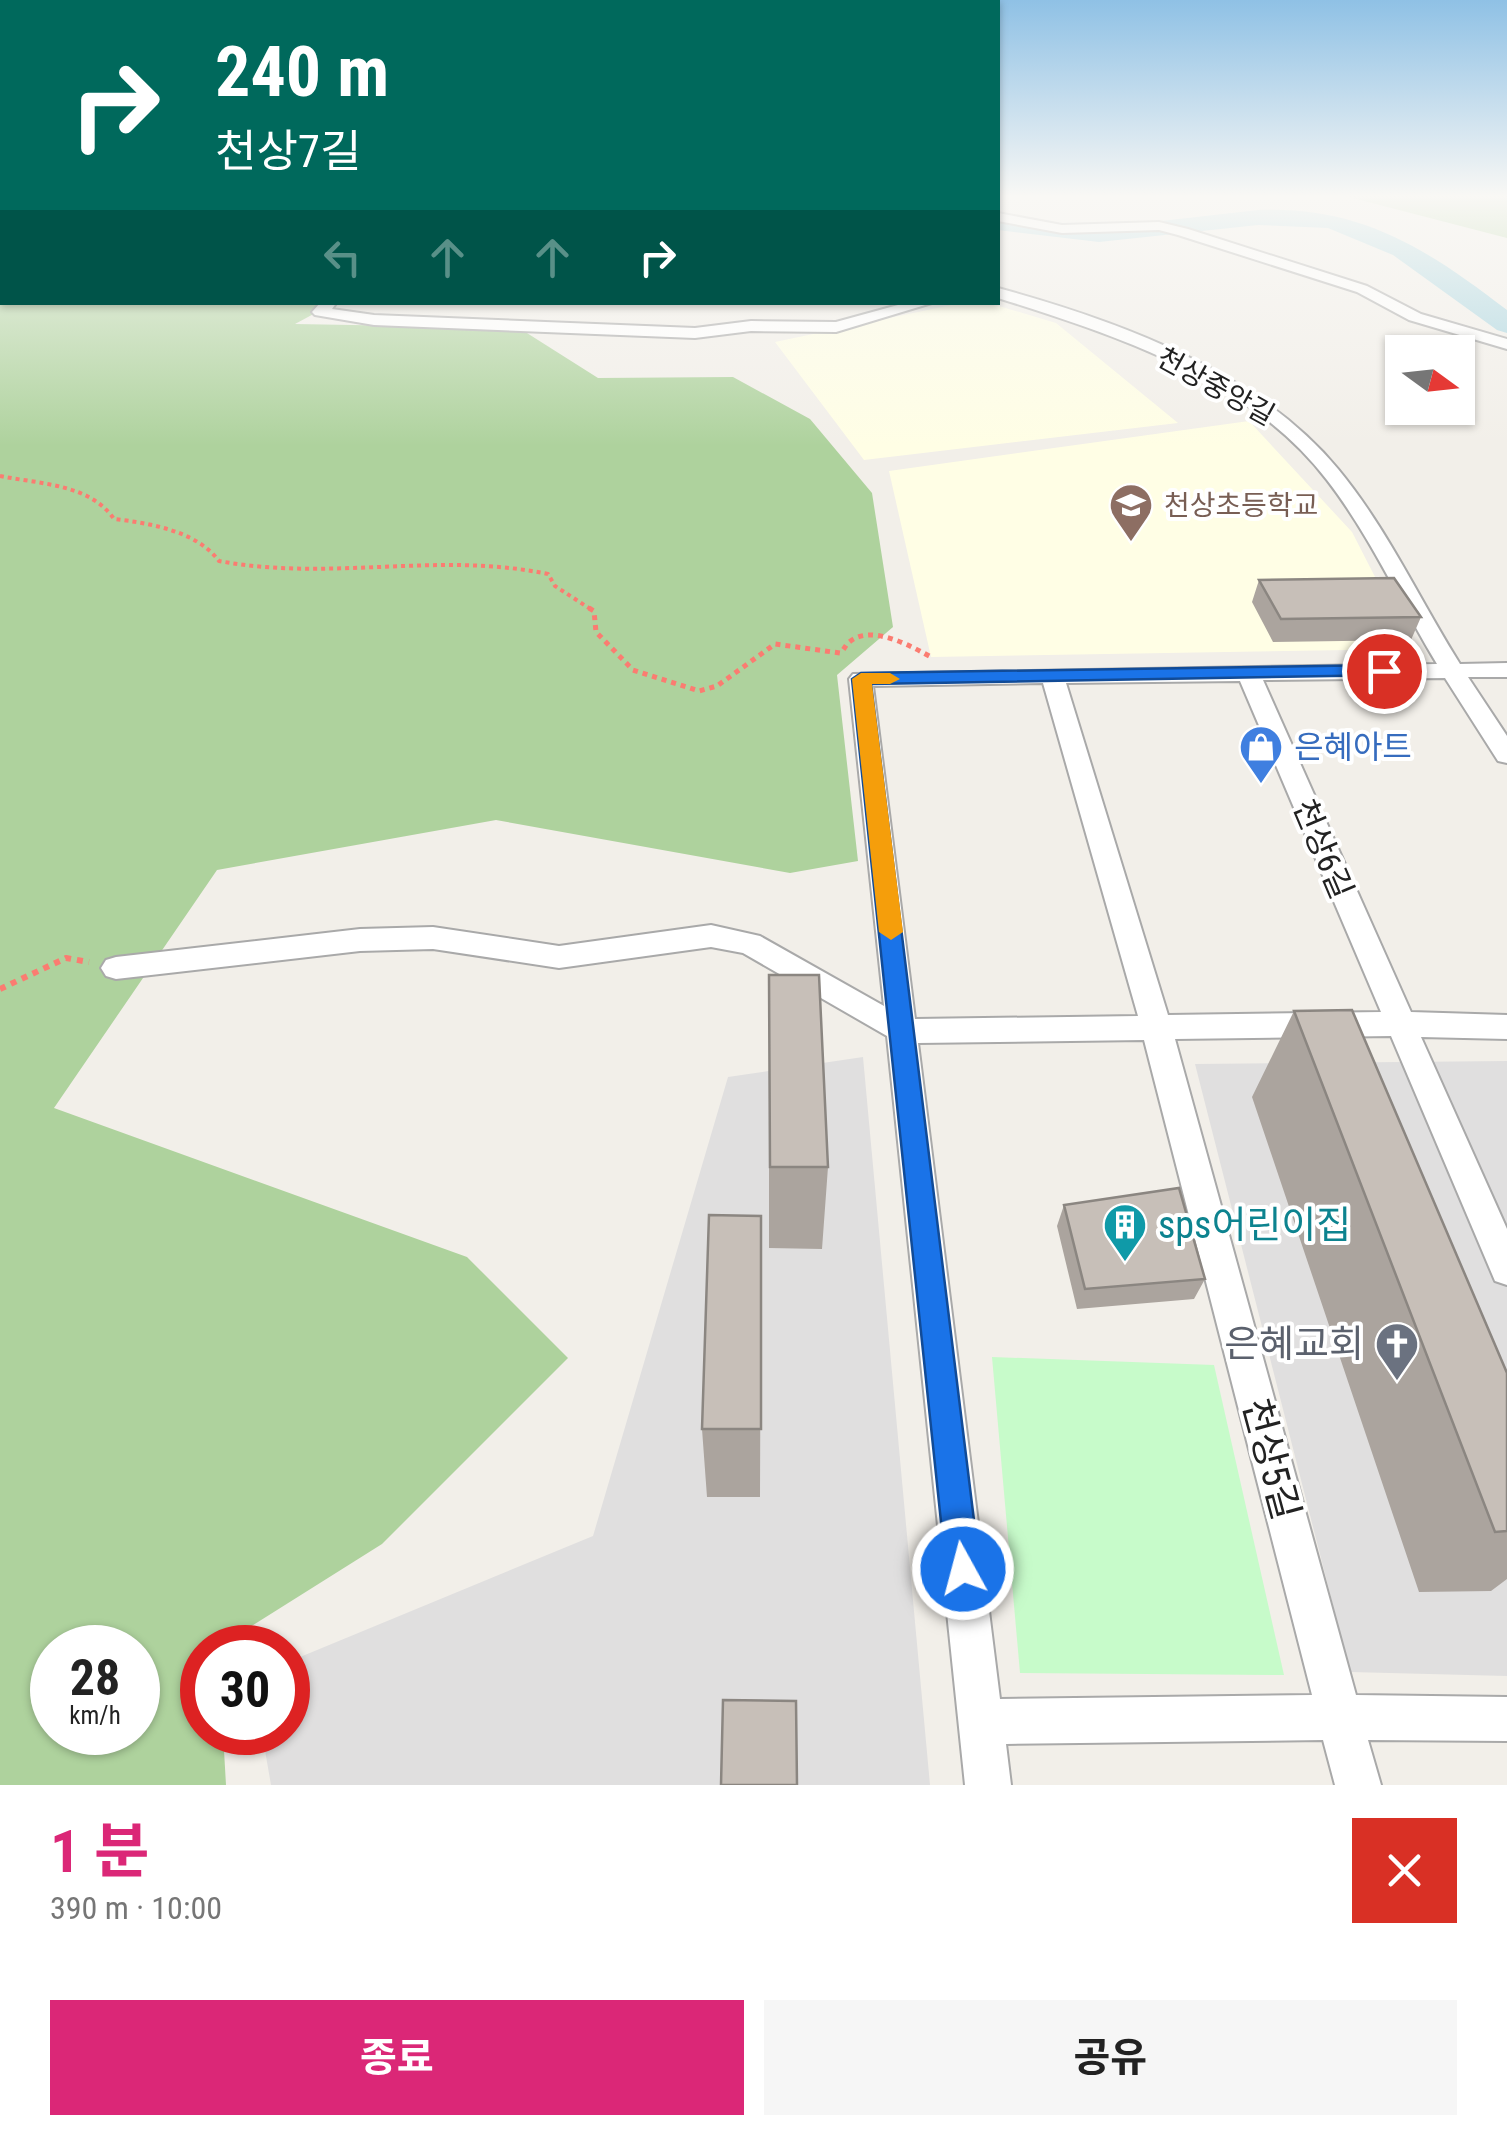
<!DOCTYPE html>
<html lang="ko">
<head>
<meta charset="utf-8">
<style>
  :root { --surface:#fff; --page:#f6f6f6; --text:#222; --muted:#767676; --accent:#db2777 }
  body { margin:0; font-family:"Roboto Condensed","Noto Sans KR",sans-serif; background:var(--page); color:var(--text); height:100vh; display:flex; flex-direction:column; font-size:38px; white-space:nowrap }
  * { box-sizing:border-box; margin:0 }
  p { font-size:32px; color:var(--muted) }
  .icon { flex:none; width:55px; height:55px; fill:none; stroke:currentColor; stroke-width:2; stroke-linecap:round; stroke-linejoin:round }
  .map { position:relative; height:1785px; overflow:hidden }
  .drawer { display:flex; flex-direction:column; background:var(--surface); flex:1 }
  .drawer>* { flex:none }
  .banner { position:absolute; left:0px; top:0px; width:1000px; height:305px; box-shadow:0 2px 8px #0004; background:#00695c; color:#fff; overflow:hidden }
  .needle { width:65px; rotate:105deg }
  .buttons { position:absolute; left:1385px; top:335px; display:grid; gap:20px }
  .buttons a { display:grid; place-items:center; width:90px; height:90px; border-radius:0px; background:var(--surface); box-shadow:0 2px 8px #0004; font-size:50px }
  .speed { position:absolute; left:30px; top:1625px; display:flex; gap:20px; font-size:50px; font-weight:700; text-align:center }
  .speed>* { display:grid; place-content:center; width:130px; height:130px; border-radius:50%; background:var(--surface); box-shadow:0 2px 8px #0004; line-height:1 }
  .speed small { font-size:25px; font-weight:400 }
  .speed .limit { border:15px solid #d22; background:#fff; color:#111 }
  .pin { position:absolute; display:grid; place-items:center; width:85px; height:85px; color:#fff; margin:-42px; border:5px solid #fff; border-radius:50%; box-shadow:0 2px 10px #0007 }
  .me { position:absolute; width:110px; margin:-55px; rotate:353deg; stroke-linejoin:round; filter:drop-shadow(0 0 8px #0008) }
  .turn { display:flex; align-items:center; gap:35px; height:210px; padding:0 50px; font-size:45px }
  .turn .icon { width:130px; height:130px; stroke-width:2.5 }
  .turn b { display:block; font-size:70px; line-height:85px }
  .lanes { display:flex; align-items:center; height:95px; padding:0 50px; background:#0003; justify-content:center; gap:50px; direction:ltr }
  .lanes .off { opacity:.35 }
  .round { display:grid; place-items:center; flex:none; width:105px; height:105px; border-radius:0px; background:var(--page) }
  .summary { display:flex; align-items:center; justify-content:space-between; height:170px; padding:0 50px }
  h1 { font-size:60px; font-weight:700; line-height:75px; color:var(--accent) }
  .primary-button { display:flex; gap:20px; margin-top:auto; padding:20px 50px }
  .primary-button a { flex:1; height:115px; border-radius:0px; background:var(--accent); color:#fff; font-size:40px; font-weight:700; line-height:115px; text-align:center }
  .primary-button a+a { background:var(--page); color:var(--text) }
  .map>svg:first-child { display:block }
</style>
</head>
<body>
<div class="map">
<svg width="1507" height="1785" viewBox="0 0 1507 1785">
  <rect width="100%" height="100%" fill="#f2efe9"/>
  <path fill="#e0dfdf" d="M863 1057 930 1785H271L262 1733 288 1732V1662L593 1536 728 1077Z
    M1507 1061V1676L1350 1672 1195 1064Z"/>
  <path fill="#fffee5" d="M961 303H989L1056 323 1178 423 864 460 775 342Z
    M1249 421 1352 532 1412 649 931 657 889 471Z"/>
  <path fill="#aed29d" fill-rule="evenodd" d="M0 196 2 302 334 303 295 324 519 328 598 378 733 377 810 419 872 493 893 627 837 675 858 861 790 873 496 820 217 870 54 1108 467 1257 568 1358 382 1544 218 1647 202 1648V1732L223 1733 226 1785H0ZM52 1648H138V1732H52Z
    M1345 196H1507V238Z"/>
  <path fill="#c7fbca" d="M992 1357 1214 1365 1284 1675 1020 1673Z"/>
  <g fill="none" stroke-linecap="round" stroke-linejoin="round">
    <path fill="#a9d5e0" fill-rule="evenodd" d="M1258 210C1362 206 1427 249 1507 310V333L1497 330 1393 255 1328 228 1258 225 1099 242 998 230V216L1065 225 1117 226Z"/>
    <g stroke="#a9a9a9" stroke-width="4">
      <path id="minor" d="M998 213 1062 225 1159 222 1188 229 1367 286 1421 314 1507 339V349L1409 320 1357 292 1178 235 1159 230 1062 233 998 221Z
        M998 288C1118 321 1257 371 1338 469 1387 528 1419 599 1460 664L1507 663V677H1468L1507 736V763L1498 761 1445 678 1263 680 1411 1012 1507 1015V1039L1421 1037 1507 1229V1285L1495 1281 1391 1036 1175 1039 1356 1695 1507 1697V1741L1368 1740 1381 1785H1335L1323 1740 1006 1744 1011 1785H965L887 1036 743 953 711 947 559 968 433 949 360 951 116 979 106 976 101 968 106 960 116 957 360 929 433 927 559 946 711 925 760 936 884 1006 849 679 853 674 1437 664C1400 603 1371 537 1327 480 1249 378 1115 335 998 298ZM1240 681 1381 1012 1168 1015 1066 683ZM1043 683 1138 1016 915 1019 873 686ZM1144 1040 1312 1695 1000 1699 918 1043Z
        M321 302H337L332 309 374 315 695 328 751 321 836 322 909 302H935L836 332 751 331 695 338 374 325 315 315 312 312Z"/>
    </g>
    <path stroke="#fb7c71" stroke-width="4" stroke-dasharray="4 4" stroke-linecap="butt" d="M0 476C40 484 90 484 114 519 149 523 197 531 219 561 332 582 437 551 548 574L555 586 592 610"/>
    <path stroke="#fb7c71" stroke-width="5" stroke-dasharray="5 5" stroke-linecap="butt" d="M589 608 594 611 596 632 633 670 699 691 717 686 775 644 840 653C844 650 845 646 848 643 871 622 914 648 933 658"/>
    <path stroke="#fb7c71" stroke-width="6" stroke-dasharray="6 6" stroke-linecap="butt" d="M0 989 66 958 89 962"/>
    <use href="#minor" fill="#fff" fill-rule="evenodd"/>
  </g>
  <path fill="#aba49e" d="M1259 580 1421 617 1411 640 1273 642 1252 602Z
    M769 975 828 1167 822 1249 769 1248Z
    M1294 1011 1507 1373V1579L1491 1591 1419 1592 1252 1097Z
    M1064 1205 1205 1279 1194 1299 1077 1309 1057 1226Z
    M761 1216 760 1497H707L702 1429Z"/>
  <path fill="#c7bfb8" stroke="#8b8681" stroke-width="2.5" d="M1394 578 1421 617 1281 619 1259 580Z
    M769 975H819L828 1167H770Z
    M1352 1010 1507 1373V1531L1495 1532 1294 1011Z
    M1179 1188 1205 1279 1085 1289 1064 1205Z
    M709 1215 761 1216V1429H702Z
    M723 1700 796 1701 797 1785H721Z"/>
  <linearGradient id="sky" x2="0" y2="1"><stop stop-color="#8fc1e5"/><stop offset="0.44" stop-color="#f9f8f5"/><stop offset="1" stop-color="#f9f8f5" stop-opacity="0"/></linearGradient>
  <rect width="1507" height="446" fill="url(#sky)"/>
  <path fill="#1a73e8" stroke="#114b97" stroke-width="2.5" d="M1384 665 1391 667V675L871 684 980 1569 975 1581 963 1586 951 1581 946 1569 852 679 861 673Z"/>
  <path fill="#f59e0b" d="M861 673H890L900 679 890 684H872L903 932 891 940 879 932 852 679Z"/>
  <defs>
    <g id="school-pin" transform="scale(2.25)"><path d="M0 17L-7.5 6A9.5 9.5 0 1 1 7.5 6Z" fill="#8d6e63" stroke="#fff"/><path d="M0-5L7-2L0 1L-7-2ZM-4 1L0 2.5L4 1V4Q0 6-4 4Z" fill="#fff"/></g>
    <g id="shop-pin" transform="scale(2.25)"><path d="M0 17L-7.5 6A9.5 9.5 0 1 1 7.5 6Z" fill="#3f7fe0" stroke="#fff"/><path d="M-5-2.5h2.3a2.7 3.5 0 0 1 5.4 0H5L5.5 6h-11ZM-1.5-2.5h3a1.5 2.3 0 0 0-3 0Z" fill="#fff"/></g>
    <g id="building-pin" transform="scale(2.25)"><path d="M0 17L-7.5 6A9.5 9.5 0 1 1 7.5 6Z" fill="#0f9aa8" stroke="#fff"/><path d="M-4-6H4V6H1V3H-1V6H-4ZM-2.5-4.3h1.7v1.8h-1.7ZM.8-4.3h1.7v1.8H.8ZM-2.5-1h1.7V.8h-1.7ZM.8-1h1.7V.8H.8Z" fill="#fff"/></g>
    <g id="church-pin" transform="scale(2.25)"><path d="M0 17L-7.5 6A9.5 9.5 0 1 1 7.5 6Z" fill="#6b7280" stroke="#fff"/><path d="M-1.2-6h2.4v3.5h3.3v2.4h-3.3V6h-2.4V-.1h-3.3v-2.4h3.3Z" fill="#fff"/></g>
  </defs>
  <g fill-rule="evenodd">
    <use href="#school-pin" x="1131" y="505"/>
    <use href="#shop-pin" x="1261" y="747"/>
    <use href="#building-pin" x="1125" y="1225"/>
    <use href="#church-pin" x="1397" y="1344"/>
  </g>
  <g text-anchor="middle" stroke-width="8" stroke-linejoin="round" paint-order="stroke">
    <g font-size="28" fill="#222" stroke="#fff">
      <text transform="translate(1216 386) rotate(29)" y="10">천상중앙길</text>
    </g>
    <g font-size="28" fill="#785e54" stroke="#fff" text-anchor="start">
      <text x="1164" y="515">천상초등학교</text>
    </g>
    <g font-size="32" fill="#366cbe" stroke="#fff" text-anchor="start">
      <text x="1294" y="758">은혜아트</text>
    </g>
    <g font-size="32" fill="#222" stroke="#fff">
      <text transform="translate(1323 849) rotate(67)" y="11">천상6길</text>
    </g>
    <g font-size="38" fill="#0d838f" stroke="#fff" text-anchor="start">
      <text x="1158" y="1238">sps어린이집</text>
    </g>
    <g font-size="38" fill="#5b616d" stroke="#fff" text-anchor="end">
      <text x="1364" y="1357">은혜교회</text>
    </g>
    <g font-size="38" fill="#222" stroke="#fff">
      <text transform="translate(1271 1459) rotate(75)" y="13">천상5길</text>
    </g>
  </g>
</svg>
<div class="buttons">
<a><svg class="needle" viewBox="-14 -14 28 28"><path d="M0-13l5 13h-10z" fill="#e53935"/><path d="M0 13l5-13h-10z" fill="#767676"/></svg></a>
</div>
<div class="speed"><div>28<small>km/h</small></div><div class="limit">30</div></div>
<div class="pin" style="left:1384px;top:671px;background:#d93025"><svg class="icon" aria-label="arrive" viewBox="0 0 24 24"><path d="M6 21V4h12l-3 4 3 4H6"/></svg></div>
<svg class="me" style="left:963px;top:1569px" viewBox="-20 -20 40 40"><circle r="17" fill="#1a73e8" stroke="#fff" stroke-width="3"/><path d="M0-11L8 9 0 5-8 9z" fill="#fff"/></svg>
<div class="banner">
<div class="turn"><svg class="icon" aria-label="right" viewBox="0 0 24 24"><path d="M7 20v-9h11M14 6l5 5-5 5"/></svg><div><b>240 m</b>천상7길</div></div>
<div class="lanes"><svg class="icon off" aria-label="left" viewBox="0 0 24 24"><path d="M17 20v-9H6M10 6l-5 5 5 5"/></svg><svg class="icon off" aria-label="ahead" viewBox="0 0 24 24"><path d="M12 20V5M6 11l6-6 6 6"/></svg><svg class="icon off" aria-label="ahead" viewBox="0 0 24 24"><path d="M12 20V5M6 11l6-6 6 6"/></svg><svg class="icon" aria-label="right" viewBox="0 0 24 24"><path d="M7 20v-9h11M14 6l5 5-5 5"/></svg></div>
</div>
</div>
<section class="drawer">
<div class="summary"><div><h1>1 분</h1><p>390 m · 10:00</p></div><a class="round" style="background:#d93025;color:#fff"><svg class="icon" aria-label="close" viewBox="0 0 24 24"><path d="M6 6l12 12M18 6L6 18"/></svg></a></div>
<div class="primary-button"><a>종료</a><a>공유</a></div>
</section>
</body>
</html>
